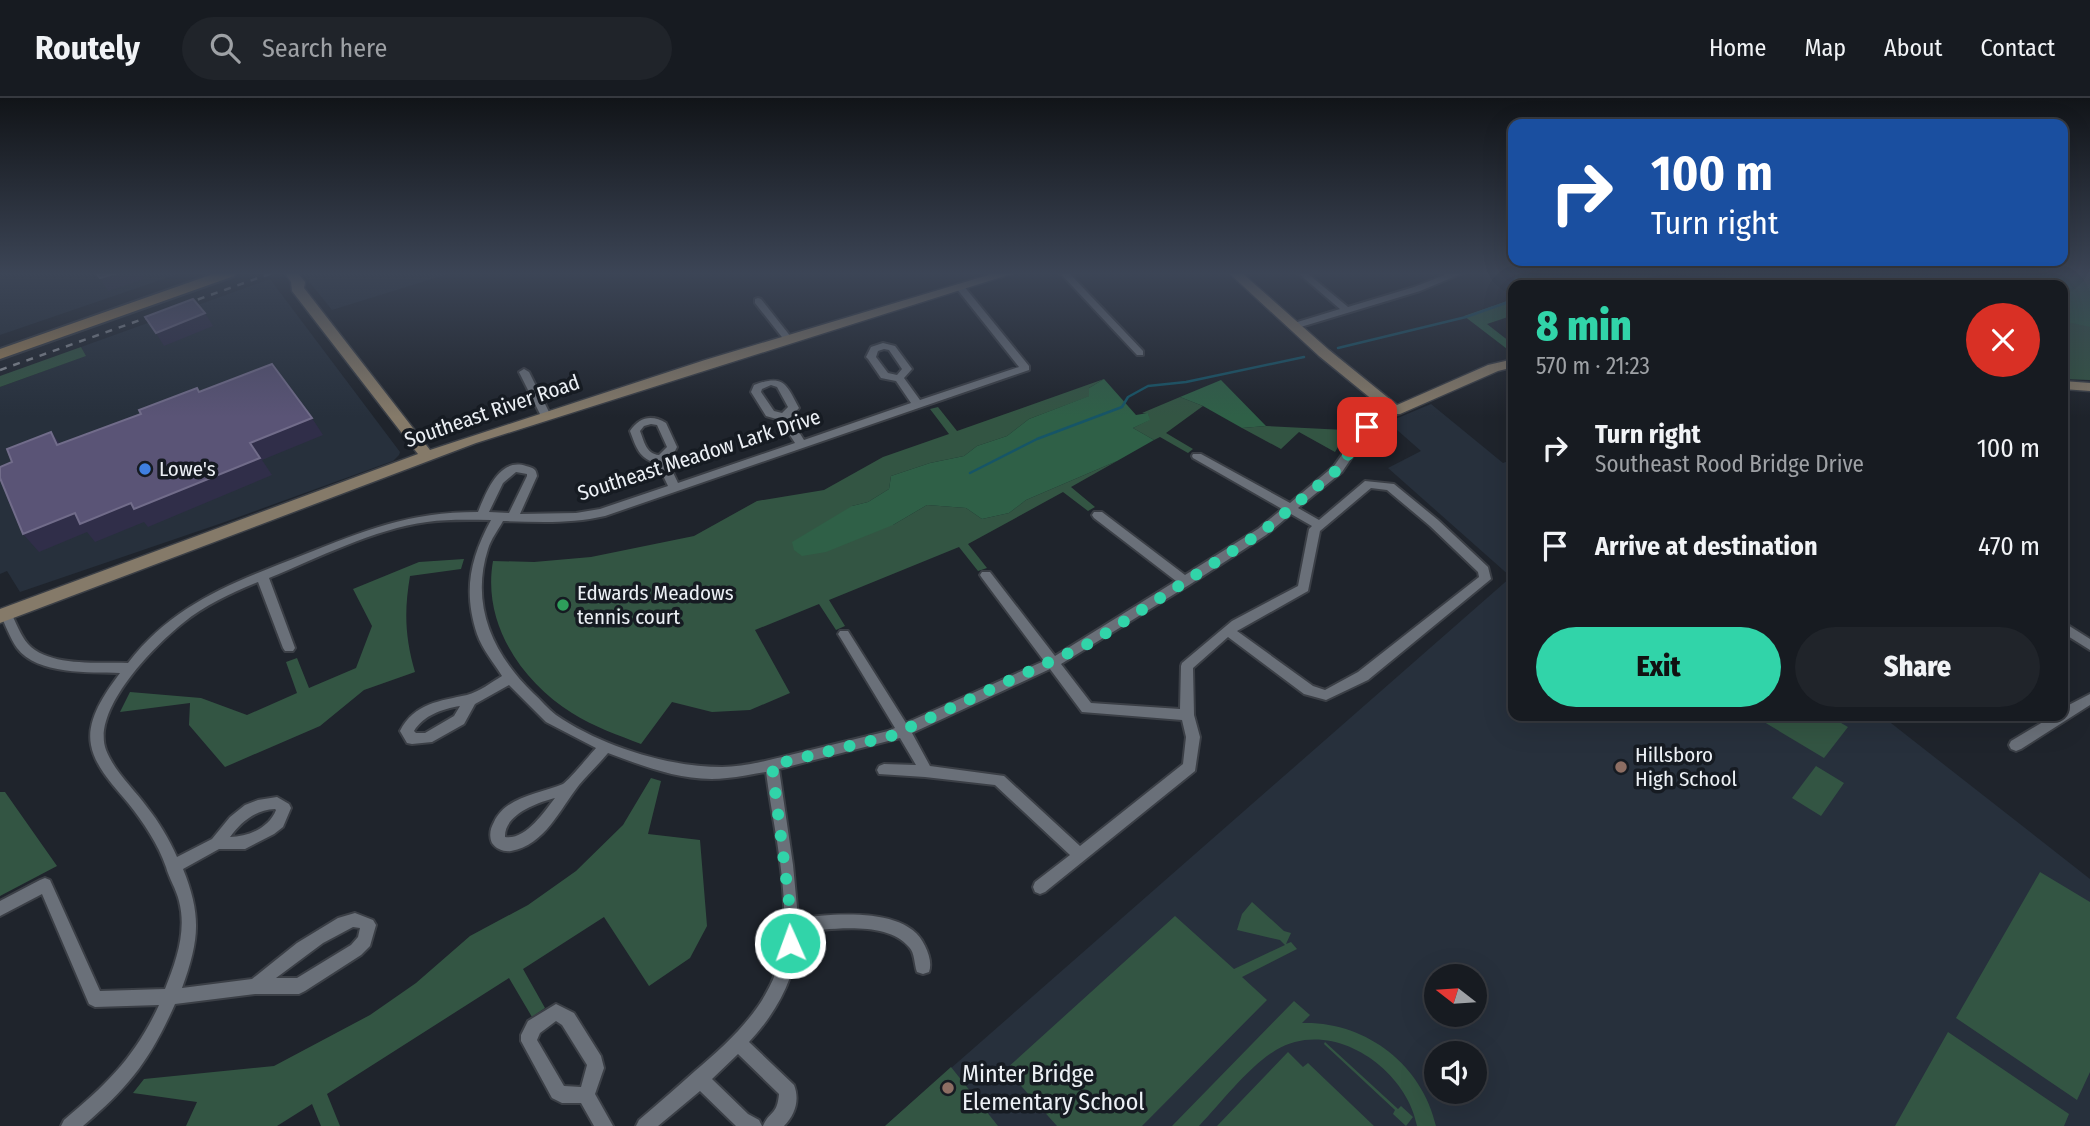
<!DOCTYPE html>
<html lang="en">
<head>
<meta charset="utf-8">
<style>
  :root { --surface:#171b21; --page:#20242a; --text:#f1f3f6; --muted:#9ea1a5; --line:#36393f; --accent:#31d4a9 }
  body { margin:0; font-family:"Fira Sans Condensed",sans-serif; background:var(--page); color:var(--text); height:100vh; display:flex; flex-direction:column; font-size:26px; white-space:nowrap }
  * { box-sizing:border-box; margin:0 }
  p { font-size:23px; color:var(--muted) }
  .icon { flex:none; width:38px; height:38px; fill:none; stroke:currentColor; stroke-width:2; stroke-linecap:round; stroke-linejoin:round }
  .map { position:relative; flex:1; overflow:hidden }
  .details { position:absolute; left:1508px; top:182px; width:560px; height:441px; display:flex; flex-direction:column; background:var(--surface); border-radius:14px; box-shadow:0 7px 28px #0002,0 0 0 2px var(--line) }
  .details>* { flex:none }
  .hud { position:absolute; left:1508px; top:21px; width:560px; height:147px; border-radius:14px; box-shadow:0 7px 28px #0002,0 0 0 2px var(--line); background:#1a4fa0; color:#fff; overflow:hidden }
  .needle { width:46px; rotate:287deg }
  .fabs { position:absolute; left:1424px; top:866px; display:grid; gap:14px }
  .fabs a { display:grid; place-items:center; width:63px; height:63px; border-radius:50%; background:var(--surface); box-shadow:0 7px 28px #0002,0 0 0 2px var(--line); font-size:35px }
  .pin { position:absolute; display:grid; place-items:center; width:60px; height:60px; color:#fff; margin:-30px; border-radius:14px; box-shadow:0 4px 10px #0006 }
  .me { position:absolute; width:77px; margin:-38px; rotate:358deg; stroke-linejoin:round; filter:drop-shadow(0 0 5px #0008) }
  .turn { display:flex; align-items:center; gap:24px; height:147px; padding:0 28px; font-size:32px }
  .turn .icon { width:91px; height:91px; stroke-width:2.5 }
  .turn b { display:block; font-size:49px; line-height:60px }
  .round { display:grid; place-items:center; flex:none; width:74px; height:74px; border-radius:37px; background:var(--page) }
  .head { display:flex; align-items:center; justify-content:space-between; height:119px; padding:0 28px }
  h1 { font-size:42px; font-weight:800; line-height:52px; color:var(--accent) }
  .action { display:flex; gap:14px; margin-top:auto; padding:14px 28px }
  .action a { flex:1; height:80px; border-radius:42px; background:var(--accent); color:#111; font-size:28px; font-weight:800; line-height:80px; text-align:center }
  .action a+a { background:var(--page); color:var(--text) }
  ul { padding:0; list-style:none }
  li { display:flex; align-items:center; gap:21px; height:98px; padding:0 28px }
  li div { flex:1 }
  li b { display:block; font-size:26px }
  li em { font-style:normal }
  header { display:flex; align-items:center; gap:42px; box-sizing:border-box; height:98px; padding:0 35px; background:var(--surface); border-bottom:2px solid var(--line) }
  header strong { font-size:33px }
  nav { display:flex; gap:38px; margin-inline-start:auto; font-size:24px }
  .search { width:490px; height:63px; background:var(--page); display:flex; align-items:center; gap:18px; box-sizing:border-box; padding:0 24px; border-radius:38px; color:var(--muted); font-size:26px }
  .map>svg:first-child { display:block }
</style>
</head>
<body>
<header>
<strong>Routely</strong>
<div class="search"><svg class="icon" aria-label="search" viewBox="0 0 24 24"><circle cx="10" cy="10" r="6"/><path d="M15 15l6 6"/></svg>Search here</div>
<nav><a>Home</a><a>Map</a><a>About</a><a>Contact</a></nav>
</header>
<div class="map">
<svg width="2090" height="1028" viewBox="0 0 2090 1028">
  <rect width="100%" height="100%" fill="#1f242c"/>
  <path fill="#27303c" fill-rule="evenodd" d="M0 175H181L0 237Z
    M302 175H451L332 212Z
    M270 181 400 354 399 357 393 363 222 425 20 494 7 473 0 476V289L85 258 81 249Z
    M1431 306 1503 365 1514 361V618H1882L2090 781V1028H885L1511 479 1388 370 1421 353 1388 324ZM1437 878H1475V917H1437ZM1437 956H1475V994H1437Z"/>
  <path fill="#335543" d="M1515 175H2090V282L2063 281V187H1730L1725 179 1663 176 1618 187H1514Z
    M81 249 86 258 0 289V278Z
    M1104 281 1089 290 1090 298 1029 321 1007 338 977 348 964 358 930 365 891 378 889 391 868 404 852 408 893 427 927 407 966 410 982 421 1009 415 1026 402 1117 363 1071 389 1095 409 1088 413 1063 394 968 446 987 470 978 473 959 449 829 502 845 528 836 532 819 506 755 532 790 595 750 612 712 614 672 604 641 646C618 637 594 629 572 615 521 583 482 525 493 463L534 464 591 459 694 438 757 403 824 392 883 359 949 336 930 311 938 309 957 333Z
    M1180 299 1203 308 1166 335 1193 351 1188 355 1160 339 1154 342 1133 330 1149 322 1148 316 1142 315Z
    M1266 328 1345 332 1347 334 1335 354 1299 334 1281 351 1242 330Z
    M464 461 461 471 410 478C404 513 405 540 415 574L364 592 320 628 225 669 189 627 190 605 120 614 130 594 201 600 247 617 297 595 286 564 297 560 309 590 356 570 372 528 353 491 419 464Z
    M1754 618H1829L1848 629 1824 660Z
    M1816 668 1844 685 1821 718 1792 700Z
    M651 680 661 683 648 736 700 742 707 828 690 860 649 888 604 819 523 871 545 910 532 919 509 880 327 996 340 1028H321L312 1006 277 1028H186L197 1004 133 995 144 981 274 968 370 917 416 885 470 838 528 807 576 773 623 727Z
    M0 694H5L57 768 0 798Z
    M2040 774 2090 804V974L2077 1002 1956 920Z
    M1252 804 1284 833 1291 835 1286 846 1291 844 1297 851 1242 879 1267 902 1142 1028H1057L1006 971 1175 818 1234 871 1285 847 1280 842 1237 832 1242 816Z
    M1294 903 1310 917 1302 925C1365 923 1422 966 1436 1028H1417C1406 970 1332 919 1276 952 1247 970 1223 1003 1199 1028H1172Z
    M1948 934 2069 1016 2064 1028H1895Z
    M1325 944 1398 1011 1401 1008 1413 1019 1406 1028 1393 1016 1395 1012 1324 946Z
    M1288 954 1303 969 1308 965 1374 1028H1217Z
    M951 969 998 1028H885Z"/>
  <path fill="#2f6047" d="M1515 175H1746L1744 181 1752 187H1730L1725 179 1663 176 1618 187H1514Z
    M1850 175H1931L1929 180 1945 187H1861Z
    M2013 175H2073L2090 188V229L2063 223V187H2016Z
    M1514 194V217L1487 226 1514 247 1511 254 1464 218 1513 201Z
    M1104 281 1136 317 1148 315 1150 322 1133 330 1154 342 1117 363 1026 402 1009 415 982 421 966 410 927 407 893 427 826 454 802 458 794 452 792 444 852 408 868 404 889 391 891 378 930 365 964 358 977 348 1007 338 1029 321 1089 298V290Z
    M1221 282 1266 328 1242 330 1203 308 1180 299Z"/>
  <g fill="none" stroke-linecap="round" stroke-linejoin="round">
    <path stroke="#165567" stroke-width="2.5" d="M1856 175 1865 187
      M1925 175 1930 187
      M1541 187 1565 175
      M1338 250 1466 219 1514 202
      M970 375 1037 341 1122 309 1128 299 1148 288 1186 284 1304 259"/>
    <g stroke="#3b3f46" stroke-width="4">
      <path id="street" d="M1060 175H1069L1143 253V257H1137Z
        M1298 175H1307L1348 209 1414 189 1450 175H1463L1420 193 1294 231 1289 228 1291 226 1340 211Z
        M960 186 963 187 1029 268V272L605 418C571 426 537 424 503 423 498 432 491 441 488 451 470 507 493 556 533 595 541 602 548 611 556 617 601 648 668 669 722 669 744 669 769 662 790 657 823 649 856 641 888 633L895 630 840 539 838 536 840 533H848L906 625 1044 563 982 480 980 477 982 474H990L1055 558 1176 483 1094 420 1092 417 1094 414H1102L1185 477 1258 431 1282 411 1193 360 1192 358 1193 356H1201L1290 405 1334 368 1363 327 1395 310 1399 311V315L1371 331 1342 374 1298 410 1319 422 1365 383 1394 386 1438 422 1488 469 1491 481 1368 582 1326 602 1304 596 1228 539 1193 570 1194 617 1200 639 1195 673 1045 794 1040 796 1035 794 1033 789 1035 784 1070 757 995 687 925 679 879 676 877 672 879 668 884 666 916 667 900 640 779 671 793 767 798 820C833 816 908 808 925 848 929 856 932 866 929 874L923 876 917 874C914 866 915 855 909 849 887 822 829 831 799 834 797 877 778 913 749 944L794 987C800 1002 795 1017 784 1028H763C770 1012 777 1018 779 996L738 956 712 981 748 1016 759 1022 762 1028H736L700 993 658 1028H636L639 1022C658 1006 677 989 695 973 735 939 777 900 783 844 789 788 773 729 766 674 753 676 740 679 727 680 687 685 645 669 608 655 599 666 588 676 579 687 560 711 545 747 511 753 504 754 496 751 492 745 489 738 490 731 494 724 506 698 540 696 563 686 569 682 589 658 596 650L546 624 509 587 475 606 464 626 432 644 412 646 407 645 400 633C414 605 440 603 467 597 479 594 492 584 502 578 494 565 482 551 477 536 463 493 470 461 491 422 470 422 448 421 427 424 374 431 318 460 269 480L295 550 293 553H285L283 550 258 484C232 495 205 507 183 525 154 548 91 612 106 652 114 673 134 691 147 709 159 724 169 741 177 759L212 741 230 719 245 707 258 702 277 699 289 706 291 710 283 729 274 736 245 751H219L183 771C202 818 199 843 182 890L252 881 297 845 338 820 355 815 373 822 376 827 370 848 361 857 305 893 299 896H255L175 906C150 962 130 988 83 1028H61L64 1022C107 986 135 959 159 907L95 909 89 906 42 796 0 818V803L40 782 45 780 50 782 100 893 165 891C176 864 187 833 179 803 176 791 169 780 166 769 158 746 144 725 128 705 114 688 95 669 91 647 86 621 106 594 120 575 90 574 37 577 17 550 10 540 6 528 0 516L2 513H10C16 524 20 537 28 546 49 569 99 564 128 565 174 505 235 484 303 457 366 432 408 414 478 414 486 395 499 359 526 368 534 370 536 371 537 378L520 416 576 415 600 411 668 388 657 365C639 361 636 349 630 333 639 319 652 316 666 325L677 349 673 357 667 362 678 385 795 345 780 322 766 318 751 294 754 287C784 276 786 286 799 310L790 320 804 342 911 305 896 283 881 280 868 261 866 259 871 249 883 245 895 248 912 271 904 280 920 302 1019 269 957 191V187ZM884 251 889 252 902 271 897 277 888 275 876 259 878 253ZM771 287 777 289 788 309 782 315 774 313 761 294 762 291ZM651 326 657 327 667 349 659 357C646 356 644 343 640 333L644 328ZM516 374 527 376V378L509 415 489 414 503 385ZM1371 390 1387 392 1430 428 1478 474 1479 479 1358 574 1325 592 1313 588 1237 533 1308 493 1320 433ZM1291 416 1312 428 1309 431 1298 488 1232 523 1182 565 1181 568 1180 611 1091 605 1061 566 1189 487 1266 437ZM1050 571 1082 614 1182 622 1186 639 1183 666 1080 748 1004 678 930 668 912 635ZM460 608 454 618 425 635H416L414 633C424 617 442 611 460 608ZM555 700C543 715 526 742 505 739 504 717 536 705 555 700ZM275 711 276 712C269 730 248 739 230 739 241 724 255 712 275 711ZM353 829 360 830 358 839 351 847 297 880H276L323 845Z
        M758 200 761 201 791 239V243H785L755 205V201Z
        M524 271 529 274 551 318 550 320H542L519 274Z
        M2063 524 2090 541V552L2063 535Z
        M2090 596V607L2021 651 2016 653 2011 651 2009 647 2011 643 2053 618H2063V610Z
        M556 906 574 915 601 958 604 970 595 996 613 1028H594L581 1005H562L552 1000 521 943V937L528 923ZM556 923 562 927 587 967 581 989 564 988 537 942 540 935Z"/>
    </g>
    <g stroke="#3b3f46" stroke-width="3">
      <path id="secondary" d="M285 175H298L305 184 304 190 430 352 705 262 995 175H1014L476 345 0 525V511L418 356 292 193 291 184Z
        M1229 175H1242L1329 252 1397 307 1488 267 1514 261V269L1498 273 1400 316H1390L1319 258Z
        M2063 283 2090 285V293L2063 291Z"/>
    </g>
    <g stroke="#3b3f46" stroke-width="4">
      <path id="primary" d="M216 175H236L234 178 0 261V251Z"/>
    </g>
    <use href="#street" fill="#6a7079" fill-rule="evenodd"/>
    <use href="#secondary" fill="#857a69" fill-rule="evenodd"/>
    <use href="#primary" fill="#9f835a" fill-rule="evenodd"/>
    <path stroke="#8d9198" stroke-width="2.5" stroke-dasharray="7 7" stroke-linecap="butt" d="M0 272 272 175"/>
  </g>
  <path fill="#302e49" d="M117 175H140L144 181 108 193 100 180Z
    M205 215 213 228 164 248 156 235Z
    M312 320 323 337 262 362 272 377 148 429 144 424 95 444 87 434 39 454 23 436Z
    M51 334 65 352 57 347Z"/>
  <path fill="#5a5476" stroke="#716c8a" stroke-width="2" d="M96 175H117L100 180Z
    M1798 183 1810 187H1795Z
    M193 201 205 215 156 235 145 219Z
    M272 266 312 320 250 345 260 360 134 411 131 405 80 426 75 415 23 436 0 380V369L12 364 7 351 51 334 57 347 141 316 139 312 197 290 199 294Z"/>
  <linearGradient id="sky" x2="0" y2="1"><stop stop-color="#111418"/><stop offset="0.55" stop-color="#3c4556"/><stop offset="1" stop-color="#3c4556" stop-opacity="0"/></linearGradient>
  <rect width="2090" height="319" fill="url(#sky)"/>
  <g fill="none" stroke-linecap="round" stroke-linejoin="round">
    <path stroke="#31d4a9" stroke-width="12" stroke-dasharray="0 21.6" d="M790 845 792 828 772 667 891 638 1092 544 1262 434 1338 371 1367 329"/>
  </g>
  <circle fill="#3f7fe0" stroke="#161b22" stroke-width="2.5" cx="145" cy="371" r="7"/>
  <circle fill="#2e9e5b" stroke="#161b22" stroke-width="2.5" cx="563" cy="507" r="7"/>
  <g fill="#8d6e63" stroke="#161b22" stroke-width="2.5">
    <circle cx="1621" cy="669" r="7"/>
    <circle cx="948" cy="990" r="7"/>
  </g>
  <g text-anchor="middle" stroke-width="7" stroke-linejoin="round" paint-order="stroke">
    <g font-size="21" fill="#ecf0f5" stroke="#161b22">
      <text transform="translate(492 313) rotate(-19)" y="7">Southeast River Road</text>
      <text transform="translate(699 357) rotate(-18)" y="7">Southeast Meadow Lark Drive</text>
    </g>
    <g font-size="21" fill="#ecf0f5" stroke="#161b22" text-anchor="start">
      <text x="159" y="378">Lowe's</text>
      <text x="577" y="502">Edwards Meadows<tspan x="577" dy="24">tennis court</tspan></text>
      <text x="1635" y="664">Hillsboro<tspan x="1635" dy="24">High School</tspan></text>
    </g>
    <g font-size="24" fill="#ecf0f5" stroke="#161b22" text-anchor="start">
      <text x="962" y="984">Minter Bridge<tspan x="962" dy="28">Elementary School</tspan></text>
    </g>
  </g>
</svg>
<div class="fabs">
<a><svg class="needle" viewBox="-14 -14 28 28"><path d="M0-13l5 13h-10z" fill="#e53935"/><path d="M0 13l5-13h-10z" fill="#9ea1a5"/></svg></a>
<a><svg class="icon" aria-label="sound" viewBox="0 0 24 24"><path d="M4 9h4l5-4v14l-5-4H4zM17 9q2 3 0 6"/></svg></a>
</div>
<div class="pin" style="left:1367px;top:329px;background:#d93025"><svg class="icon" aria-label="arrive" viewBox="0 0 24 24"><path d="M6 21V4h12l-3 4 3 4H6"/></svg></div>
<svg class="me" style="left:790px;top:845px" viewBox="-20 -20 40 40"><circle r="17" fill="#31d4a9" stroke="#fff" stroke-width="3"/><path d="M0-11L8 9 0 5-8 9z" fill="#fff"/></svg>
<div class="hud">
<div class="turn"><svg class="icon" aria-label="right" viewBox="0 0 24 24"><path d="M7 20v-9h11M14 6l5 5-5 5"/></svg><div><b>100 m</b>Turn right</div></div>
</div>
<section class="details">
<div class="head"><div><h1>8 min</h1><p>570 m · 21:23</p></div><a class="round" style="background:#d93025;color:#fff"><svg class="icon" aria-label="close" viewBox="0 0 24 24"><path d="M6 6l12 12M18 6L6 18"/></svg></a></div>
<ul>
<li><svg class="icon" aria-label="right" viewBox="0 0 24 24"><path d="M7 20v-9h11M14 6l5 5-5 5"/></svg><div><b>Turn right</b><p>Southeast Rood Bridge Drive</p></div><em>100 m</em></li>
<li><svg class="icon" aria-label="arrive" viewBox="0 0 24 24"><path d="M6 21V4h12l-3 4 3 4H6"/></svg><div><b>Arrive at destination</b></div><em>470 m</em></li>
</ul>
<div class="action"><a>Exit</a><a>Share</a></div>
</section>
</div>
</body>
</html>
